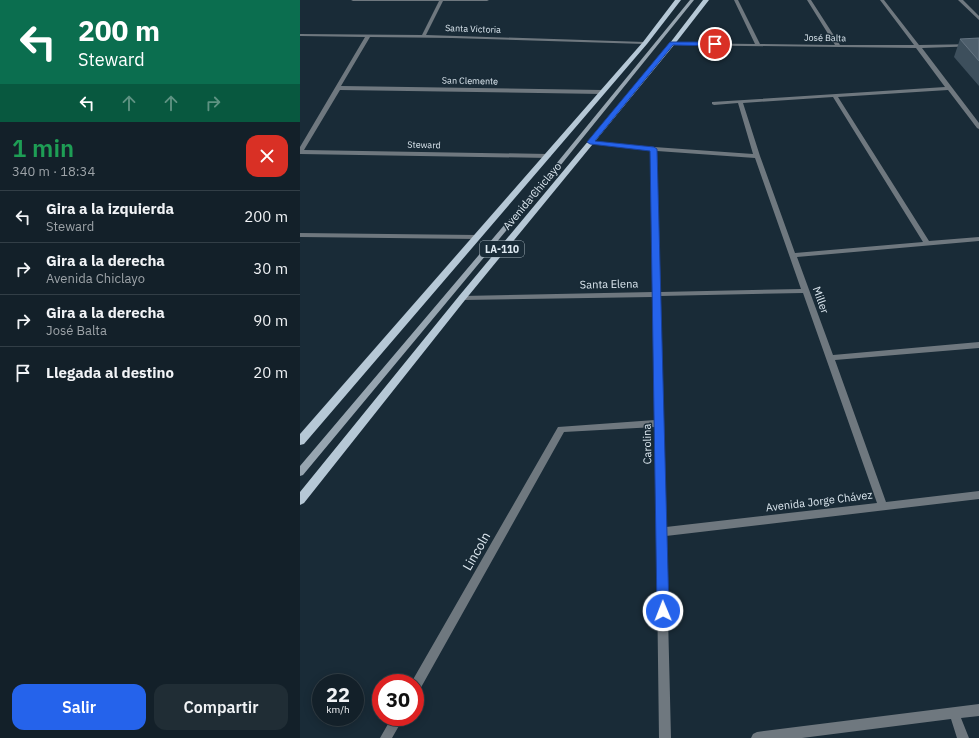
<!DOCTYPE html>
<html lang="es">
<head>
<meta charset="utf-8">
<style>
  :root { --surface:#132029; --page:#202d35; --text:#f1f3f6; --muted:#9da3a8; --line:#323e46; --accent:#2563eb }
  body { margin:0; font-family:"IBM Plex Sans",sans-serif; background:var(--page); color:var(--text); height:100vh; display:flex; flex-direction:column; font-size:15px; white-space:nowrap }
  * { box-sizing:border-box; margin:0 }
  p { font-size:13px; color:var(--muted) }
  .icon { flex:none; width:22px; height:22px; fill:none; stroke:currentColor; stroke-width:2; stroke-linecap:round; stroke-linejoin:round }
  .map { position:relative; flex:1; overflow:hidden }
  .drawer { display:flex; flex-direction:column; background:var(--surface); width:300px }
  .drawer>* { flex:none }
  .banner { background:#0b6e4f; color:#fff; overflow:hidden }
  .speed { position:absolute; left:12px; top:674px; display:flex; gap:8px; font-size:20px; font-weight:700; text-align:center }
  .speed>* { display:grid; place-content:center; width:52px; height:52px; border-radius:50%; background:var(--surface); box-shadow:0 2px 10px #0003,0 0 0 1px var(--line); line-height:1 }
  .speed small { font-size:10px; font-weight:400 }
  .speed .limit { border:6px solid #d22; background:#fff; color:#111 }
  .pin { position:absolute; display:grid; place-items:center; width:34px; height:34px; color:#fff; margin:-17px; border:2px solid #fff; border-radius:50%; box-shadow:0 1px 4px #0007 }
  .me { position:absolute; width:44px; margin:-22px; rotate:359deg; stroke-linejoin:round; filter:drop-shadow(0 0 3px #0008) }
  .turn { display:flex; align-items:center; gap:14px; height:84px; padding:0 12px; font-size:18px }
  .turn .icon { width:52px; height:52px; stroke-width:2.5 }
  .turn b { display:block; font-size:28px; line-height:34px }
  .lanes { display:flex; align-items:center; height:38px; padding:0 12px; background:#0003; justify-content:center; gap:20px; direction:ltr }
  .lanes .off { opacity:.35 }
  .round { display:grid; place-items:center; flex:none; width:42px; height:42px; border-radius:12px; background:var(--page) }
  .summary { display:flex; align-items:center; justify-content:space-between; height:68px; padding:0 12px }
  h1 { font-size:24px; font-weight:600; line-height:30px; color:#1e9e55 }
  .action { display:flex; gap:8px; margin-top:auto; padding:8px 12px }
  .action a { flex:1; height:46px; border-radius:12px; background:var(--accent); color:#fff; font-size:16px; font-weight:600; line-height:46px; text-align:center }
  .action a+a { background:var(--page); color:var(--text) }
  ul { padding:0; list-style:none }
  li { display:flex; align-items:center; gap:12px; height:52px; padding:0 12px; border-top:1px solid var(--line) }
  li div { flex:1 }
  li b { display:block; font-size:15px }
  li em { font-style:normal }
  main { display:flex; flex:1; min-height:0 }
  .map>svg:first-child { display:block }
</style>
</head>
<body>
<main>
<section class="drawer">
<div class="banner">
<div class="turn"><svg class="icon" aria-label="left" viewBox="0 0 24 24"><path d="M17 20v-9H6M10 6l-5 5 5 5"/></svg><div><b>200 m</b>Steward</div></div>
<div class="lanes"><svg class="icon" aria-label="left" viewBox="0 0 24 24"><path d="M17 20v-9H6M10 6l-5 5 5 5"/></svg><svg class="icon off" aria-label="ahead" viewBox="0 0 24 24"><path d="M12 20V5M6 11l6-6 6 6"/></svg><svg class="icon off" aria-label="ahead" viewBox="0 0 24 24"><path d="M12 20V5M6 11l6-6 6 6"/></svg><svg class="icon off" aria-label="right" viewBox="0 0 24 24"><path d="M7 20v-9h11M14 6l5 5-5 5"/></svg></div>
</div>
<div class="summary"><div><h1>1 min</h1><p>340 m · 18:34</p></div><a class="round" style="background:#d93025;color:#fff"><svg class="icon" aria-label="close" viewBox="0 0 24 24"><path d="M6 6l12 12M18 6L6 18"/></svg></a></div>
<ul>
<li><svg class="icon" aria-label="left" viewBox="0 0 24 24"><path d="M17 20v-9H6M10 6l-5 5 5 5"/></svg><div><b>Gira a la izquierda</b><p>Steward</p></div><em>200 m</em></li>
<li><svg class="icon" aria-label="right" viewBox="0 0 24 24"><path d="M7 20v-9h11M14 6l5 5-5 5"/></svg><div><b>Gira a la derecha</b><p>Avenida Chiclayo</p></div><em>30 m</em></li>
<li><svg class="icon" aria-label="right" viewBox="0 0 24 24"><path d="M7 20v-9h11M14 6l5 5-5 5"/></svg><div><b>Gira a la derecha</b><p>José Balta</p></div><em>90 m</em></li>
<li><svg class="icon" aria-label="arrive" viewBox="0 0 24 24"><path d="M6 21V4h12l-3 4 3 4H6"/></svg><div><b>Llegada al destino</b></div><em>20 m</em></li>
</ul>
<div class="action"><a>Salir</a><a>Compartir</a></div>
</section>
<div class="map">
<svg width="679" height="738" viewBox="0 0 679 738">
  <rect width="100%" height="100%" fill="#192b37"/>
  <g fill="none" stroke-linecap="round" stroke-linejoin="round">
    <path fill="#6f787f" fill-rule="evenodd" d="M51 0H189L187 1H143L126 35 345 42 347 43 345 44 152 38 70 37 41 86 302 90 305 92 302 94 40 90 4 150 248 154 251 156 248 158 0 154V147L65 37 0 36V34L122 35 139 1H53Z
      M434 0H438L460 44 535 45 507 0H511L540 45H614L580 0H584L619 45 679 44V46L622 48 679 123V129L677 128 648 90 538 97 629 241 679 237V241L497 257 533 355 679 342V348L535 360 586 502 679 491V499L366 536 371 738H359L355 427 264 432 119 691 115 693V683H111L258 427 355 420 353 297 162 300 158 298 162 296 353 292 351 150 290 144 288 143V141L354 147 453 154 438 103 414 105 412 104V102L645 87 616 48 370 45V44L372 43 455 44ZM533 97 623 242 495 253 460 156 443 103ZM357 151 455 158 501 289 360 292ZM503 293 577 503 366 527 360 296Z
      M658 0H663L679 16V20Z
      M0 233 177 235 180 237 177 239 0 237Z
      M679 704V716L661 718 669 738H657L651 719 502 738H451L453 734 457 732Z
      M92 717H104L92 738H80Z"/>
    <path fill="#97a5b0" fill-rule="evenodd" d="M390 0H394L260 166 3 475 0 476V466L256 164Z"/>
    <path fill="#b6c8d6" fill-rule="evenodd" d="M375 0H381L347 44 4 444 0 445V434L343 42Z
      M403 0H409L374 45 165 300 4 503 0 505V492L159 296 370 43Z"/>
  </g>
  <path fill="#3d4f5c" d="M679 38V86L654 57 660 39Z"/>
  <path fill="#4e5f6c" stroke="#657481" d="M679 38V61L660 39Z"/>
  <path fill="#2563eb" stroke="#184099" d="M370 42H415L418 44 415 46 373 45 295 141 354 147 357 149 369 611 367 615 363 617 359 615 357 611 350 151 290 144 287 142Z"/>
  <g text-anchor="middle" stroke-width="3" stroke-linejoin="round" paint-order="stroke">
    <g font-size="9" fill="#dde8f0" stroke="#192b37">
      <text transform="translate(173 29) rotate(2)" y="3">Santa Victoria</text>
      <text transform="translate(525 38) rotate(1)" y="3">José Balta</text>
      <text transform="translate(170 81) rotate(1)" y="3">San Clemente</text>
      <text transform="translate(124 145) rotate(1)" y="3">Steward</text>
    </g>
    <rect fill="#192b37" stroke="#a2afb8" stroke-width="1" x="180" y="241" width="44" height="16" rx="3"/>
    <g font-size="10" font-weight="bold" fill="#dde8f0">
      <text x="202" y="253">LA-110</text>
    </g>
    <g font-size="11" fill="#dde8f0" stroke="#192b37">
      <text transform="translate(232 196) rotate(-50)" y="4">Avenida Chiclayo</text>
      <text transform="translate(309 284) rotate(-1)" y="4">Santa Elena</text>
      <text transform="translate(521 300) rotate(70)" y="4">Miller</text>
      <text transform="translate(347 444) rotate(-91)" y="4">Carolina</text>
      <text transform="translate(519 501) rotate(-7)" y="4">Avenida Jorge Chávez</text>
    </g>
    <g font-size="13" fill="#dde8f0" stroke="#192b37">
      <text transform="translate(176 551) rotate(-60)" y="5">Lincoln</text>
    </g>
  </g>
</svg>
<div class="speed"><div>22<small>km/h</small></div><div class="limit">30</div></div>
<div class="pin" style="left:415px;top:44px;background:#d93025"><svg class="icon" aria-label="arrive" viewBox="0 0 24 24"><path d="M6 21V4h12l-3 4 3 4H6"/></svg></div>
<svg class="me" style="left:363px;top:611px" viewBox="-20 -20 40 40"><circle r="17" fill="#2563eb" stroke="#fff" stroke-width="3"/><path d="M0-11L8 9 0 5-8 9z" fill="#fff"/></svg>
</div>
</main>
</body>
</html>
